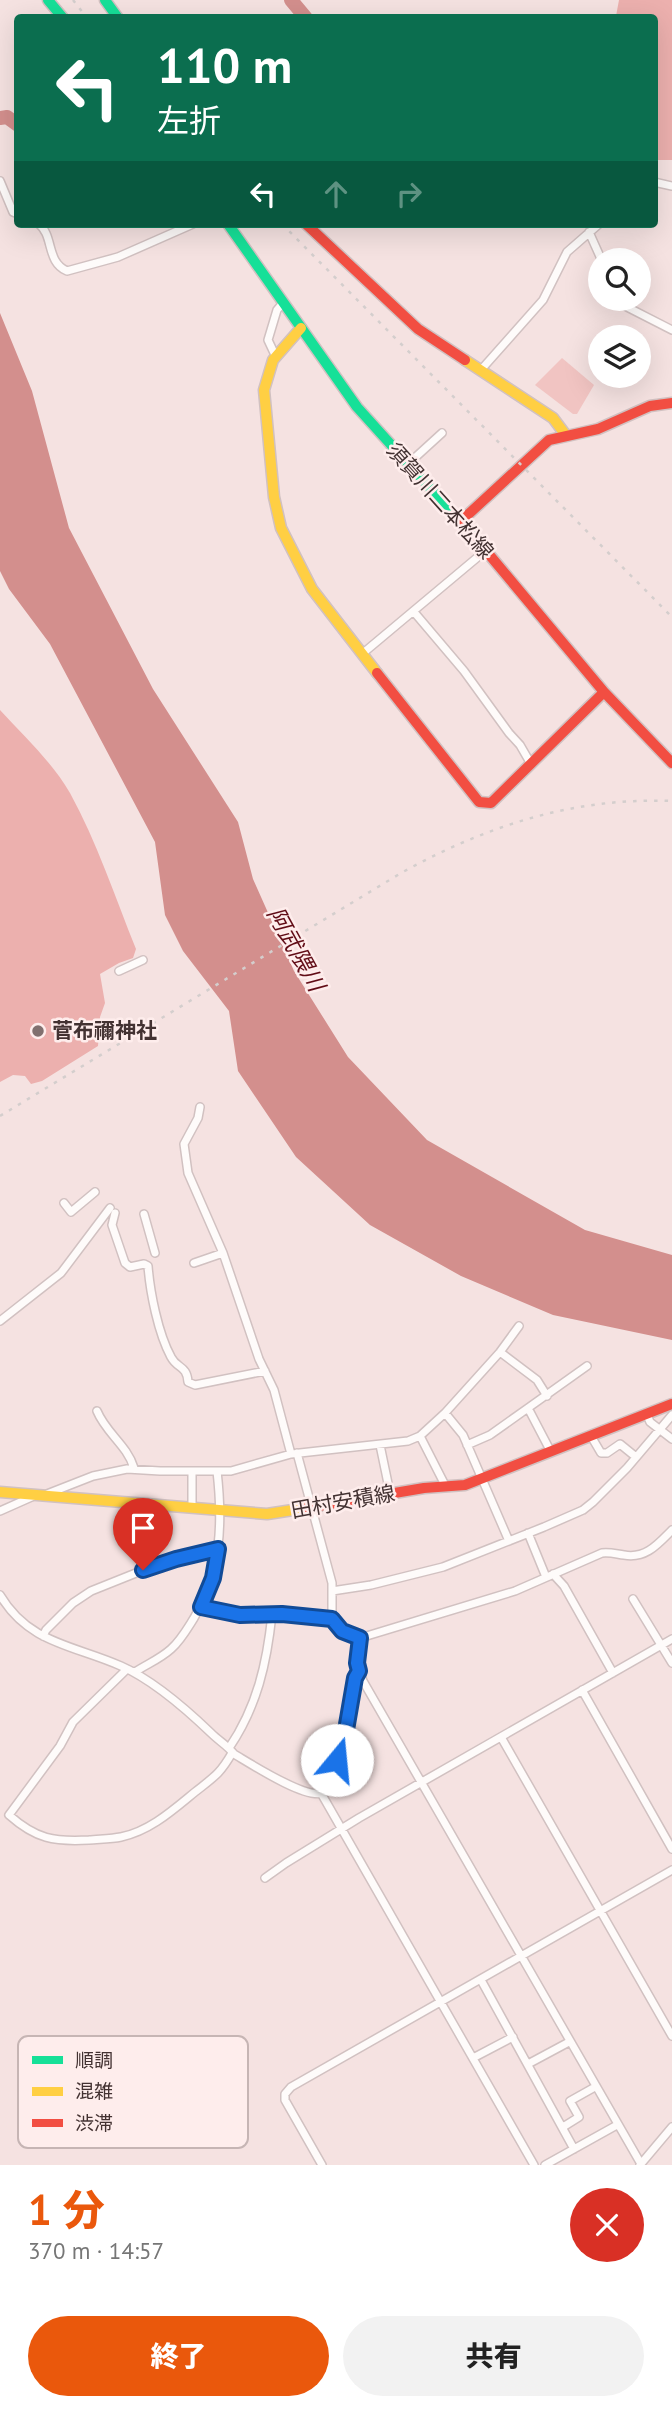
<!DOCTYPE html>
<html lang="ja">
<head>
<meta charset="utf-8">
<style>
  :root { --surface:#fff; --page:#f2f2f2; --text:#222; --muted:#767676; --accent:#ea580c }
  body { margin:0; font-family:"PT Sans","Noto Sans JP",sans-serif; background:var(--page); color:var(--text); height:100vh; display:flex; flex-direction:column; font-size:26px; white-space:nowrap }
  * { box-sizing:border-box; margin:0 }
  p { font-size:23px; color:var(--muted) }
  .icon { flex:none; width:38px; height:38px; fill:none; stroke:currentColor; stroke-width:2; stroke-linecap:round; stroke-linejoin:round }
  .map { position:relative; height:2165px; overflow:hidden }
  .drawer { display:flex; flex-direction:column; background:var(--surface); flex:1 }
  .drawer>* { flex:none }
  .banner { position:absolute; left:14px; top:14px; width:644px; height:214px; border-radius:7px; box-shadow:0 7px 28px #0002; background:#0b6e4f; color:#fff; overflow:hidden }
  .fabs { position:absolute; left:588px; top:248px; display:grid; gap:14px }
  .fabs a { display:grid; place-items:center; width:63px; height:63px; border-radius:50%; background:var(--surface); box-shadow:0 7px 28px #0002; font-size:35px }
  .pin { position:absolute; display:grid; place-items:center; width:60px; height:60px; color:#fff; margin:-72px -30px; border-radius:50% 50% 50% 0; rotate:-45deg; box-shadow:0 0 7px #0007 }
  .pin .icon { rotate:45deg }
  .me { position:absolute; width:77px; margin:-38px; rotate:17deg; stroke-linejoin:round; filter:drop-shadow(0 0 5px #0008) }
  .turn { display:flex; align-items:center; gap:24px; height:147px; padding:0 28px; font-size:32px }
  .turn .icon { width:91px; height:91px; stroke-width:2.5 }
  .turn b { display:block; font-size:49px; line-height:60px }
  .lanes { display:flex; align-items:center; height:66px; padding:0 28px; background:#0003; justify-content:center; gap:35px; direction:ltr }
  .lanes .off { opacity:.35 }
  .round { display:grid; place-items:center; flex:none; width:74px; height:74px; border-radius:37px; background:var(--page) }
  .summary { display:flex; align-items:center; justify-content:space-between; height:119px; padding:0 28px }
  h1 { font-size:42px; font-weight:800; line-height:52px; color:var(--accent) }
  .cta { display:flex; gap:14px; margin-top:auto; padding:14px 28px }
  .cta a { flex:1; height:80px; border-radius:42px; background:var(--accent); color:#fff; font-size:28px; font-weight:800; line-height:80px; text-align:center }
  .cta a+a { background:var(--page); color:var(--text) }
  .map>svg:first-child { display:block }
</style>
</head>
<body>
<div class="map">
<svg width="672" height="2165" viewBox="0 0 672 2165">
  <rect width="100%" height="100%" fill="#f5e2e1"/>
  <path fill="#f1c4c2" d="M562 358 594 385 577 414H573L535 385Z"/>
  <path fill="#ecb0ae" d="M619 0H672V160H655L654 18 584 17 616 16Z
    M0 710C24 736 52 762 70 793 97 842 115 897 136 949L133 958 119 963 100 974 105 1003 100 1017 98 1046 42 1081 31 1084 25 1076 13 1075 0 1082Z"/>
  <path fill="#d38f8d" d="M0 313 32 391 69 528 153 689 238 822 253 879 294 971 348 1057 427 1140 585 1230 672 1255V1340L553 1315 461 1276 370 1225 296 1157 238 1071 229 1011 183 951 165 915 155 842 50 644 9 589 0 571Z"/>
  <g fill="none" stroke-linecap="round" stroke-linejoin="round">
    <path stroke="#d38f8d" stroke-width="14" d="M291 0 306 18
      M0 118 7 117 18 125"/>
    <g stroke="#d1c1c1" stroke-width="10">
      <path id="street" d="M0 181 13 212 18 214
        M654 182 672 186
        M39 224C54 236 46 262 67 271L118 257 193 224
        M589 232 602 261
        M621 299 627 307 672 330
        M276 357 268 340 277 310 283 303
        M480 371 543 300 567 252 599 224
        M408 464 442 433
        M414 612 464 671 509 733 520 745 531 764
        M362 654 485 551
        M119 971 143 960
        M200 1107 198 1118 184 1144 188 1173 223 1253 259 1359 274 1390 291 1454
        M64 1203 71 1212 95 1192
        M115 1213 112 1225 125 1263 130 1267 144 1264 148 1266C150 1292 158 1333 171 1357 177 1369 187 1365 188 1382L195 1385 265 1371
        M144 1214 155 1253
        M194 1263 223 1253
        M0 1321 61 1273 110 1208
        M500 1352 537 1380 547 1396
        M528 1408 587 1366
        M97 1411C106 1433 127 1445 134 1468
        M445 1413 500 1352 519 1326
        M647 1415 650 1422 672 1439
        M420 1436 446 1487
        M591 1436 601 1453H607L620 1444 636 1457
        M380 1445 390 1493
        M467 1445 490 1435 528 1408 551 1452
        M297 1453 332 1583V1619L342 1631 360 1638 515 1591 602 1553C610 1552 616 1554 624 1555 646 1559 658 1544 672 1530
        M192 1471V1507
        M47 1494 93 1476 127 1469 160 1471H231L291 1454 408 1441 420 1436 445 1413 463 1435 509 1541
        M0 1511 36 1495
        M528 1533 546 1577
        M553 1574 564 1586 613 1673
        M332 1591 371 1585 443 1567 544 1527 583 1510 593 1502 627 1468 672 1415
        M0 1595C29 1644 74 1645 121 1666 153 1680 186 1709 211 1733 219 1741 227 1745 234 1754 251 1764 305 1799 322 1793 329 1790 335 1782 338 1777L337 1752 346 1730 355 1678 359 1671
        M633 1599 672 1663
        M200 1607 240 1615 282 1614 332 1619
        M43 1636 46 1630 73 1603 91 1591 156 1565 218 1549
        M360 1638 357 1663 363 1681 641 2164
        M127 1669 73 1722 60 1746 9 1815C36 1839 54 1842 89 1840 99 1839 111 1839 121 1837 150 1831 173 1810 195 1792 214 1777 220 1774 232 1753
        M135 1672C147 1664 160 1659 171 1649 181 1640 187 1629 194 1618 221 1571 223 1524 217 1471
        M582 1690 672 1849
        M501 1737 672 2036
        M229 1748C257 1707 267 1663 272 1614
        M321 1793 534 2165
        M265 1878 286 1863 359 1818 672 1639
        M481 1980 574 2149
        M473 2058 513 2037
        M528 2064 569 2042
        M563 2127 579 2117 570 2101 595 2087
        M322 2165 285 2100V2094L291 2087 672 1870
        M545 2165 617 2125
        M640 2165 672 2127"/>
    </g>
    <g stroke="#d1c1c1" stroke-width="13">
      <path id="fast" d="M48 0 63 18
        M105 0 118 18
        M228 224 357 407 477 540"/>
    </g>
    <g stroke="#d1c1c1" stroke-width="13">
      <path id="slow" d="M301 328 273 360 264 390 274 497 281 528 312 589 377 673
        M465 360 553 418 565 434
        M0 1492 267 1514 306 1508"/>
    </g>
    <g stroke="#d1c1c1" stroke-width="13">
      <path id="jam" d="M306 224 418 329 465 360
        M461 521 549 440 598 429 650 406 672 403
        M477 540 604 692 672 763
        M377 673 479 802 491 803 604 692
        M306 1508 424 1488 465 1485 672 1404"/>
    </g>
    <use href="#street" stroke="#fefbfa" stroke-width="7"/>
    <use href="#fast" stroke="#16e098" stroke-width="10"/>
    <use href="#slow" stroke="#ffcf43" stroke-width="10"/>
    <use href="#jam" stroke="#f24e42" stroke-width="10"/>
    <path stroke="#d4cecd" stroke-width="2.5" stroke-dasharray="3.5 7" stroke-linecap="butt" d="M73 0 87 18
      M282 224 672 617
      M0 1116 401 873C486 826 574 797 672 801"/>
  </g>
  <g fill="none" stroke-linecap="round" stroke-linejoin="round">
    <g stroke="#114b97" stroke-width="18">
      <path id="route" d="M143 1570 176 1559 218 1549 213 1578 201 1607 240 1615 282 1614 332 1619 342 1631 360 1638 357 1663 359 1671 355 1678 346 1730 337 1752V1760"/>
    </g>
    <use href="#route" stroke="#1a73e8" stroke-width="12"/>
  </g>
  <circle fill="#81706f" stroke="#feedec" stroke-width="2.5" cx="38" cy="1031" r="7"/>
  <g text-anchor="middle" stroke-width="5" stroke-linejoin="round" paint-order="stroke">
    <g font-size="21" fill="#433232" stroke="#feedec">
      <text transform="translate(440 501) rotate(48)" y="7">須賀川二本松線</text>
      <text transform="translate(343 1502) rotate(-10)" y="7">田村安積線</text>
    </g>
    <g font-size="21" font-weight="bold" fill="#433232" stroke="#feedec" text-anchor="start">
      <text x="52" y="1038">菅布禰神社</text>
    </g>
    <g font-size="23" font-style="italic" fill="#610c16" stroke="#feedec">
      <text transform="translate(296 949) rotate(61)" y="8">阿武隈川</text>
    </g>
  </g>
  <rect x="18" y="2036" width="230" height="112" rx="10" fill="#feedec" stroke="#c6b5b4" stroke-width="2"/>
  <rect x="32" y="2056" width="31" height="8" fill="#16e098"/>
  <rect x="32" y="2087" width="31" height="9" fill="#ffcf43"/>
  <rect x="32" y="2119" width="31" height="8" fill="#f24e42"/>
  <g font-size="19" fill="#433232">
    <text x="75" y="2067">順調</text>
    <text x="75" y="2098">混雑</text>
    <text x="75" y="2130">渋滞</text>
  </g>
</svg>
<div class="fabs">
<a><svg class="icon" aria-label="search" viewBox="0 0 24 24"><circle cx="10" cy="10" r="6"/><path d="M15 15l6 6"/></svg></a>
<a><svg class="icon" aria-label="layers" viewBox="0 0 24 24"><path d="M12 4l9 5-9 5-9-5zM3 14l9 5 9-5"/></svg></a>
</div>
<div class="pin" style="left:143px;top:1570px;background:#d93025"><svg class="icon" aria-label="arrive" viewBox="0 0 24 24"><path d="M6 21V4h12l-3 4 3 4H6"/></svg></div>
<svg class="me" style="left:337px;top:1760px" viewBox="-20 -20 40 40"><circle r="19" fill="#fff"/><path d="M0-13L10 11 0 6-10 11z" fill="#1a73e8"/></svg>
<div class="banner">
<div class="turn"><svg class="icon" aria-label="left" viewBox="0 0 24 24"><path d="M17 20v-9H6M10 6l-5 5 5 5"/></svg><div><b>110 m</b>左折</div></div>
<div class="lanes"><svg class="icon" aria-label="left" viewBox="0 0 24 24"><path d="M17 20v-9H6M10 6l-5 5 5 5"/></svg><svg class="icon off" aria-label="ahead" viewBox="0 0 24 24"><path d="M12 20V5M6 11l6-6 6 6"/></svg><svg class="icon off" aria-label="right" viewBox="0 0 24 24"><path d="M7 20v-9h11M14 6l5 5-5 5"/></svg></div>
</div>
</div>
<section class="drawer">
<div class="summary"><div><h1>1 分</h1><p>370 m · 14:57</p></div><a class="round" style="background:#d93025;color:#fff"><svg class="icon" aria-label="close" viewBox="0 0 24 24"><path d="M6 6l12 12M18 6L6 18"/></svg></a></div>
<div class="cta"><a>終了</a><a>共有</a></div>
</section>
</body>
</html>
